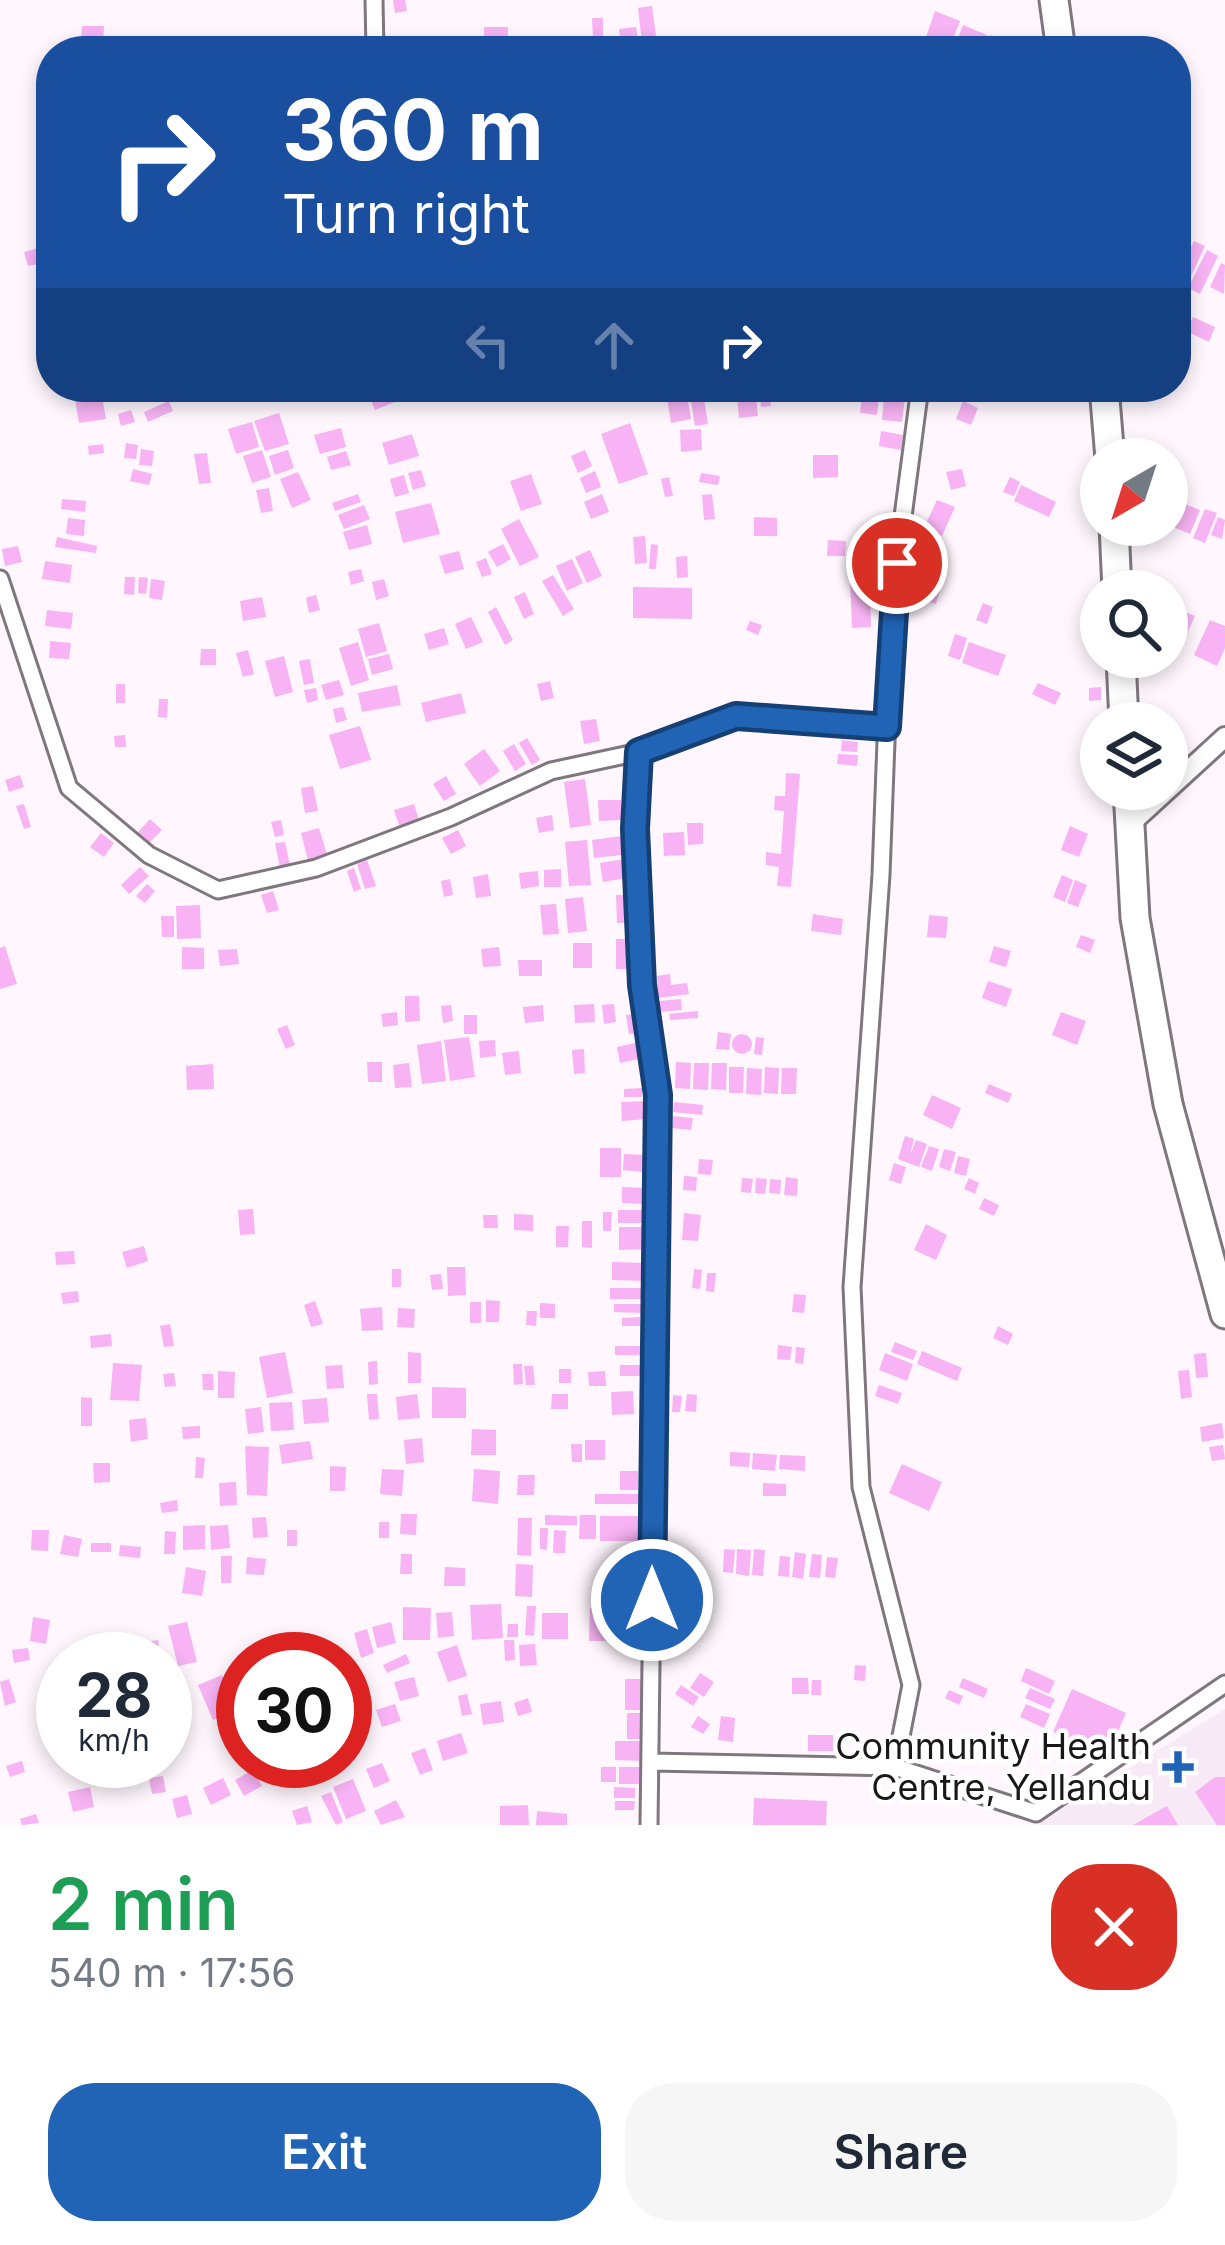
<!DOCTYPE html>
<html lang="en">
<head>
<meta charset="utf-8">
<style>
  :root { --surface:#fff; --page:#f6f6f7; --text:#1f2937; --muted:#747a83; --accent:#2163b4 }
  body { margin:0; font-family:Inter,sans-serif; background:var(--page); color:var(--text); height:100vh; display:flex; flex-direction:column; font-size:45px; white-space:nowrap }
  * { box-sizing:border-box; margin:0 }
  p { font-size:39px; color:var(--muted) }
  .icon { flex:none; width:66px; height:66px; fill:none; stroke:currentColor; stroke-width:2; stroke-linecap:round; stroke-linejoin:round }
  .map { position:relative; height:1825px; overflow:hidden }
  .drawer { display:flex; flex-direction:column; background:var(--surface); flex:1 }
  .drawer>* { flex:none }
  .top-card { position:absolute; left:36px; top:36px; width:1155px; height:366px; border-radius:48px; box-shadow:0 6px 18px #0003; background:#1a4fa0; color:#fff; overflow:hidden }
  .needle { width:78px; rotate:219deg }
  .fabs { position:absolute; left:1080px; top:438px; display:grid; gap:24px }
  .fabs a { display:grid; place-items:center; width:108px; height:108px; border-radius:50%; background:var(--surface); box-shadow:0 6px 18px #0003; font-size:60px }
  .speed { position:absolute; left:36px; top:1632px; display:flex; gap:24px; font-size:60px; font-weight:700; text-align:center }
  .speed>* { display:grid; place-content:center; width:156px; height:156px; border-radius:50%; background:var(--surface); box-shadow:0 6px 18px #0003; line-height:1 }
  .speed small { font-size:30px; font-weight:400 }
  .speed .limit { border:18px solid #d22; background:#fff; color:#111 }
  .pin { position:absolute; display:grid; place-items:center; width:102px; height:102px; color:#fff; margin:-51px; border:6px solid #fff; border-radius:50%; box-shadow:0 3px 12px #0007 }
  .me { position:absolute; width:132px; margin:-66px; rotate:0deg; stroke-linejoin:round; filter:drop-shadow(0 0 9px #0008) }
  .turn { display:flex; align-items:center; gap:42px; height:252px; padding:0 48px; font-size:54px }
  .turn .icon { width:156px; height:156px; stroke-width:2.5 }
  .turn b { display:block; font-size:84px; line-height:102px }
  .lanes { display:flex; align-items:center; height:114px; padding:0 48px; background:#0003; justify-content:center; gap:60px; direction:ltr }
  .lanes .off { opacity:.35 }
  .round { display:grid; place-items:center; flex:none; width:126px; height:126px; border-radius:48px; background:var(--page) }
  .headline { display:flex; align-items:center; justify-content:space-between; height:204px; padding:0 48px }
  h1 { font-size:72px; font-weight:600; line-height:90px; color:#1e9e55 }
  .button { display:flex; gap:24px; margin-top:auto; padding:24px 48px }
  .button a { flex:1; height:138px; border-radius:48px; background:var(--accent); color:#fff; font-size:48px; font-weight:600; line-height:138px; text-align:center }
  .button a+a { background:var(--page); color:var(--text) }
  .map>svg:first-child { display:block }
</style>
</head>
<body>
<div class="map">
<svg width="1225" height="1825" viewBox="0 0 1225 1825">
  <rect width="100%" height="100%" fill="#fff6fe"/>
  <path fill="#f8e9f7" d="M1225 1709V1825H1037Z"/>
  <path fill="#f7b3f3" d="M393 0H405L407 11 395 13Z
    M652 6 658 51H643L638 8Z
    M935 11 960 21 950 46 926 37Z
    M592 18H603V38H593Z
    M963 25 987 35 980 51H953Z
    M82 26H104L103 42 81 41Z
    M484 27H508V43H484Z
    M636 27 640 51H622L619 29Z
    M990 35 1008 41 1005 51H985Z
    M1194 241 1205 246 1187 285 1176 278Z
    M39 248 43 263 28 266 24 252Z
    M1207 250 1218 256 1200 294 1188 288Z
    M1221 263 1225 265 1224 294 1210 287Z
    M1193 317 1215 327 1209 342 1186 331Z
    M127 387H149V392L128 394Z
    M233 387H250L253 396 239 402Z
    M272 387H289L290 391 273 399Z
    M383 387H397L402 399 375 410 368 393Z
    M736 387H755L758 416 739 418Z
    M759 387H769L771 406 761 407Z
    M885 387H906L902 422 882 420Z
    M703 393 708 424 695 426 690 395Z
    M687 395 691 419 671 423 667 398Z
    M862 395 879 397 877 415 860 413Z
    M102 396 106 419 79 423 75 400Z
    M169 401 173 411 148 422 144 412Z
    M963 401 978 408 971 425 956 419Z
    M131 410 135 422 121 426 118 414Z
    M279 413 289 444 265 451 254 421Z
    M252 422 259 447 236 454 228 429Z
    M630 423 648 474 619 484 601 434Z
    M341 428 346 447 320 454 314 435Z
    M701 429 702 450 681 452 680 430Z
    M881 431 903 435 901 450 879 446Z
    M412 434 419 456 389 465 382 443Z
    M126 443 138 445 136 459 124 458Z
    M103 444 104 453 89 455 88 446Z
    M141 449 154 451 152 466 139 465Z
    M262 450 271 477 252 483 243 456Z
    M288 450 294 468 275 475 269 456Z
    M585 450 592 466 578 473 571 456Z
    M346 451 351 465 331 470 327 457Z
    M207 453 211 483 199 484 194 454Z
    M813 455H838V477L813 478Z
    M133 469 152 474 149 485 130 481Z
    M962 469 966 486 951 490 946 472Z
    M421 470 426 486 413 490 408 473Z
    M595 471 601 487 586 493 580 478Z
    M298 472 311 500 292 508 280 479Z
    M701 473 720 476 718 485 699 482Z
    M531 474 542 504 521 511 510 481Z
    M404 475 409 493 395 497 390 479Z
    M669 477 673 496 665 497 661 479Z
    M1010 477 1020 482 1014 496 1003 492Z
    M1021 485 1056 502 1049 517 1014 501Z
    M269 488 273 511 261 513 256 490Z
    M358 494 361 502 335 511 332 503Z
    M602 494 609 512 591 519 584 502Z
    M712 494 715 519 704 520 702 495Z
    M62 499 86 501 85 512 61 509Z
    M937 500 955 507 942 536 924 528Z
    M431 503 440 534 403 543 395 512Z
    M1183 503 1200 510 1190 534 1173 527Z
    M364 505 370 519 344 529 338 515Z
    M1205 509 1217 513 1205 543 1193 538Z
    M754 517 777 518V536H754Z
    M1218 517 1225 520 1222 539 1211 535Z
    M68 518 85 520 84 536 66 534Z
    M519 519 539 557 520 566 501 529Z
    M367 525 372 544 349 550 343 532Z
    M645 536 647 563 635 564 633 537Z
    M57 537 97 546 96 553 55 547Z
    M828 540 846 541 845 556H827Z
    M851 540 870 541V553L851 552Z
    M503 544 511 559 497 567 488 552Z
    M651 544 658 545 656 569H649Z
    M18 546 22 562 5 566 2 549Z
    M590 550 602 576 587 583 575 557Z
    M459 551 464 569 445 574 439 556Z
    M687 556 688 577 677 578 676 557Z
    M486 558 492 574 482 577 476 562Z
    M572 559 583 583 567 591 556 566Z
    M45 561 72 565 70 583 42 579Z
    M361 569 364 581 351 585 348 572Z
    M553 575 574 609 563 616 542 581Z
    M125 577H135L134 595 124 594Z
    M139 577 148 578 146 594 138 593Z
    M151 579 165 581 162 600 149 598Z
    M384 579 389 596 376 600 372 582Z
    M850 580H870L871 627 852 628Z
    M928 583 941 587 936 604 923 600Z
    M633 587 692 588V619L633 618Z
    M525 592 534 614 524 619 514 597Z
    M316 595 320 610 309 613 306 598Z
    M262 597 266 617 243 621 240 601Z
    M983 603 993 607 987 624 976 620Z
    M496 607 513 640 505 645 488 612Z
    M47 610 73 613 71 629 45 626Z
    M1170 610 1180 615 1167 645V617Z
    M1185 612 1195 616 1184 640 1174 636Z
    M471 617 483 642 466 649 455 624Z
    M1210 620 1225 626V648L1217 666 1194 655Z
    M750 621 762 625 758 635 746 630Z
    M379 623 387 651 366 657 358 629Z
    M444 628 449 644 429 650 424 634Z
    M955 634 967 638 960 660 948 656Z
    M50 641 71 643 69 659 49 658Z
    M358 642 369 680 351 686 339 648Z
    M969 642 1006 655 998 676 962 663Z
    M201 649H216V665H200Z
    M248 650 254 674 243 677 236 653Z
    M389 654 393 669 372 675 368 659Z
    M284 656 293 692 275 697 265 661Z
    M310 659 314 683 304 685 299 661Z
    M339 680 344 695 326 700 321 685Z
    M550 681 554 698 541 701 537 684Z
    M1038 683 1061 693 1055 705 1032 694Z
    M116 684H125V703H116Z
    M397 685 401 705 362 712 358 693Z
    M1101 687V700L1089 701V688Z
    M316 688 318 700 307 703 304 690Z
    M461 693 466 713 426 722 421 703Z
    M159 699H168L167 718 158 717Z
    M343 707 347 720 336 723 333 709Z
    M596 719 600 741 584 744 580 721Z
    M360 726 371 760 340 769 329 735Z
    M125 735 126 747H115L114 736Z
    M527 738 540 760 532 765 519 743Z
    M842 740 858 742 857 752 841 751Z
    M514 744 526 764 515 771 503 751Z
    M484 749 500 771 480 786 464 764Z
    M838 754 858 755 857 766 837 764Z
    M786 773 800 774 791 887 777 886 779 867 766 865V852L781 854 784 811 774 810 775 796H785Z
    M20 775 24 787 9 792 5 780Z
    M446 776 456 794 444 801 433 784Z
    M585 779 591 825 570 828 564 782Z
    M313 786 318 811 305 813 301 788Z
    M598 800H621V820L599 821Z
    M24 804 31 827 24 829 16 806Z
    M414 804 421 827 402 834 394 810Z
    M552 815 554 830 539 833 536 818Z
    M150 819 162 830 149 843 138 832Z
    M281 820 284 835 275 837 271 822Z
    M687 823H703V844L688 845Z
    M1070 826 1088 834 1079 857 1061 850Z
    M319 828 328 858 309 864 301 833Z
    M458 830 466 846 451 854 442 838Z
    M684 832 685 855 664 856 663 833Z
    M101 833 114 843 104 857 90 847Z
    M629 835 631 854 594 858 592 840Z
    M587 840 591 885 569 886 565 842Z
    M285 842 290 866 280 868 275 843Z
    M630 858 633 877 603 882 600 863Z
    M367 860 376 886 365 889 357 864Z
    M140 867 149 876 129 894 121 885Z
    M354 868 361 889 354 892 347 871Z
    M561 869V887H544V870Z
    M538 871 539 886 521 889 519 873Z
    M488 874 491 896 476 898 473 877Z
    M1062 875 1073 880 1065 902 1053 897Z
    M450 879 453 895 444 897 441 881Z
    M1075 880 1087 885 1078 907 1067 903Z
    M147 884 155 891 145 903 136 896Z
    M273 891 279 910 267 913 261 895Z
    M616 895H631L632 923H617Z
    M583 897 587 931 568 933 565 899Z
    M556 904 559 934 543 935 540 905Z
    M200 905 201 938 177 939 176 906Z
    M813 914 843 919 841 935 811 931Z
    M929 915 948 917 946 938 927 937Z
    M161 916H174V937H162Z
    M1081 935 1095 940 1090 953 1076 947Z
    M616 939H634L633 969H616Z
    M573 943H592V968H573Z
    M5 946 17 984 0 989V948Z
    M994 946 1011 951 1006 967 989 962Z
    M182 947 204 948V969H182Z
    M499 947 501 966 483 967 481 949Z
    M237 949 239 964 220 966 218 950Z
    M518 960H542V976H519Z
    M670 974 671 985 687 983 689 994 658 998 657 976Z
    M988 981 1012 989 1006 1007 982 998Z
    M405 996H419L420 1021 405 1022Z
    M681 999 682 1010 659 1012 658 1001Z
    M594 1004 595 1022 575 1023 574 1005Z
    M614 1004 616 1022 604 1024 602 1005Z
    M451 1005 453 1021 443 1023 441 1006Z
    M543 1005 544 1021 525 1023 523 1007Z
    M698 1011V1018L670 1020 669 1014Z
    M397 1012 398 1025 383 1027 381 1014Z
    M1061 1012 1086 1021 1077 1045 1052 1035Z
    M643 1013 646 1032 629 1034 626 1015Z
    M464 1015H477V1034H464Z
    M287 1025 295 1045 286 1049 277 1029Z
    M718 1032 731 1034 729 1050 716 1049Z
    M732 1044a10 10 0 1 1 20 0a10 10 0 1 1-20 0Z
    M469 1037 475 1077 450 1081 444 1040Z
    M756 1037 764 1038 762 1055 754 1054Z
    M495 1040 496 1056 480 1058 479 1041Z
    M441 1041 446 1081 422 1084 417 1045Z
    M640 1042 643 1058 620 1063 617 1047Z
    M584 1049 585 1073 574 1074 572 1050Z
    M519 1051 521 1073 505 1075 502 1053Z
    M367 1062H382V1082H368Z
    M676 1062 691 1063 690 1089 675 1088Z
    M409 1063 412 1087 395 1088 393 1065Z
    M694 1063H709L708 1090 693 1089Z
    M712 1063H727L726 1090 711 1089Z
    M213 1064 214 1089 187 1090 186 1066Z
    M729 1067H744L743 1093H729Z
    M765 1067 779 1068 778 1094 764 1093Z
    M747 1068 762 1069 761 1095 746 1094Z
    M782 1068H797L796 1094H781Z
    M989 1084 1012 1094 1008 1103 985 1093Z
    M642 1088V1097H624V1089Z
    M932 1095 961 1108 952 1129 923 1115Z
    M646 1101 647 1119 622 1121 621 1102Z
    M674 1102 703 1105 702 1115 673 1112Z
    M673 1116 693 1118 691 1130 672 1128Z
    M905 1136 914 1139 910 1155 916 1140 927 1144 919 1167 898 1159Z
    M929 1146 939 1149 932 1171 921 1167Z
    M600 1148H621V1177H600Z
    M944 1149 956 1152 950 1171 939 1167Z
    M624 1154 644 1155 643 1172 623 1170Z
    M958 1156 970 1159 966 1176 954 1173Z
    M699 1159 713 1160 711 1175 698 1174Z
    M894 1163 906 1167 901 1184 889 1180Z
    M684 1176 697 1177 696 1191 683 1190Z
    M786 1177 798 1179 797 1196 784 1195Z
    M742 1178 753 1179 751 1193 741 1192Z
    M756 1178 767 1179 765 1194 755 1193Z
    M969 1178 979 1183 975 1194 964 1189Z
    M770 1179 781 1180 780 1194 769 1193Z
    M622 1187 649 1188 648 1204 622 1203Z
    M984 1198 999 1205 994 1216 979 1209Z
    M253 1209 255 1234 240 1235 238 1210Z
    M618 1210H649V1223H618Z
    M603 1212H612L611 1231H603Z
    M684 1213 701 1215 698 1241 682 1240Z
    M514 1214 533 1215V1231L514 1230Z
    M483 1215H497L498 1228H484Z
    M582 1221H592V1248L582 1247Z
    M926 1224 947 1235 936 1260 914 1250Z
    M556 1226H569L568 1247H556Z
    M619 1227H646L647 1249 619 1250Z
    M144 1246 148 1261 127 1268 122 1252Z
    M74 1251 75 1264 56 1265 55 1252Z
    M612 1262 645 1263V1281L612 1280Z
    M447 1267H465L466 1295 448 1296Z
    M392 1269H401V1287H392Z
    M694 1269 702 1270 700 1289 692 1288Z
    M707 1273H716L714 1292 706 1291Z
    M441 1274 443 1289 432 1290 430 1275Z
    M610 1288H646V1299H610Z
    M78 1291 79 1302 63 1304 61 1293Z
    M794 1294 806 1295 804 1313 792 1312Z
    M486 1300 500 1301 499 1322H486Z
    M315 1301 323 1324 311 1327 304 1305Z
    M470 1302H481V1323H470Z
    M540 1303 555 1304V1318H540Z
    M614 1304H641V1313L614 1312Z
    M382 1307 383 1330 362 1331 360 1309Z
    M398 1308 415 1309 414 1328 397 1327Z
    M527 1311H537L536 1326 526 1325Z
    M640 1317V1326H622V1318Z
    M170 1324 174 1346 164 1347 160 1326Z
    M998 1326 1013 1334 1008 1345 993 1338Z
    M111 1334 112 1346 91 1348 90 1336Z
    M895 1342 917 1351 913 1360 891 1352Z
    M778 1345 792 1347 790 1360 777 1359Z
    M615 1346H647V1355H615Z
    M796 1347 805 1348 803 1364 795 1363Z
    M922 1351 962 1368 957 1381 917 1364Z
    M285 1352 293 1393 267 1398 259 1357Z
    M408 1352 421 1353V1383H408Z
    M885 1353 913 1364 907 1381 879 1370Z
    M1206 1353 1208 1377 1196 1378 1194 1354Z
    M377 1361 378 1384 369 1385 368 1362Z
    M113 1363 142 1365 139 1401 110 1400Z
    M513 1364H522L523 1384 514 1385Z
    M342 1365 344 1388 327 1389 325 1366Z
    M620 1365H640V1376H620Z
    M524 1366H533L535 1385H526Z
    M559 1369H571V1383H559Z
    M1189 1370 1192 1397 1181 1399 1178 1371Z
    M218 1371 235 1372 234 1398H218Z
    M605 1371 606 1386H589L588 1372Z
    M174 1373 176 1386 165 1387 163 1374Z
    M202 1374H213L214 1390H203Z
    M879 1385 902 1393 898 1404 875 1396Z
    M432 1387 466 1388V1418H432Z
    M633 1391 634 1414 612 1415 611 1392Z
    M367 1394H377L379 1419 369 1420Z
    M417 1394 420 1418 398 1420 396 1397Z
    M552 1394H568V1409H551Z
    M687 1394 697 1395 696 1412 685 1411Z
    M673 1395 682 1396 680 1412H672Z
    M81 1397 92 1398V1426H81Z
    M327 1398 329 1422 304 1424 302 1400Z
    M292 1402 294 1430 271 1431 269 1403Z
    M261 1407 264 1432 248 1434 245 1409Z
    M146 1418 148 1439 131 1442 129 1420Z
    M1222 1423 1224 1438 1202 1442 1200 1427Z
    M200 1426V1438L183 1439 182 1427Z
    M472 1429 496 1430V1455H471Z
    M422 1438 424 1462 406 1464 404 1440Z
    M585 1440H605V1460H585Z
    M310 1441 313 1459 282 1464 279 1445Z
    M571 1444H582V1462H572Z
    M1223 1445 1225 1459 1212 1461 1209 1447Z
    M245 1446 269 1447 267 1496 247 1495Z
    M730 1452 750 1453 749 1467 730 1466Z
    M753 1453 777 1455 775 1471 752 1469Z
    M780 1455 805 1456V1471L779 1469Z
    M196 1457 205 1458 203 1478H195Z
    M93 1463H110V1482L94 1483Z
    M902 1464 942 1482 929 1511 889 1493Z
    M330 1466 346 1467 345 1491H330Z
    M382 1469 404 1470 402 1496 380 1494Z
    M474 1469 500 1471 498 1504 472 1501Z
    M620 1471H638V1490H620Z
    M518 1475H535L534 1495H517Z
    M236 1482 237 1505 220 1506 219 1483Z
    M763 1483 786 1484V1496H763Z
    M595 1494H647V1504H595Z
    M177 1500 178 1511 162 1513 160 1503Z
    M401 1514H417L416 1535 400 1534Z
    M545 1515 577 1516V1525H545Z
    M580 1515H596V1539H579Z
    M600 1516H642V1541H600Z
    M266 1517 268 1537 253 1538 252 1518Z
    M518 1518H532L531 1556 517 1555Z
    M379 1522H389V1538H379Z
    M205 1525V1549L183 1550V1526Z
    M228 1525 230 1548 211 1550 210 1526Z
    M540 1528H548L547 1550 540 1549Z
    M32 1530H49L48 1551 31 1550Z
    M287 1530H297V1546H287Z
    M554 1530 566 1531 565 1553H553Z
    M165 1531 176 1532 175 1554H164Z
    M64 1535 82 1539 78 1557 60 1554Z
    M91 1543H111V1552H91Z
    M120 1545 141 1547 140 1558 119 1556Z
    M724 1549 735 1550 733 1573 723 1572Z
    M737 1549 751 1550 749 1576 736 1574Z
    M754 1549 765 1550 763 1576 752 1575Z
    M795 1552 806 1554 803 1579 792 1577Z
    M401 1554H412V1574H400Z
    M812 1554 822 1555 820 1578 809 1577Z
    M221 1556H232L231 1583H221Z
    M780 1556 790 1557 789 1577 778 1576Z
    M247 1557 266 1559 264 1575 246 1574Z
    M827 1557 838 1558 835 1578 825 1577Z
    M516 1564 533 1565 532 1597 515 1596Z
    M186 1567 206 1571 202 1596 182 1593Z
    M445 1567 465 1568V1586H444Z
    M614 1567H639V1593H614Z
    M501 1604 503 1638 472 1640 470 1605Z
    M613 1604H640V1625H613Z
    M527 1606H536L534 1636 525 1635Z
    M403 1607 431 1608 430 1640H403Z
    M590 1608H608L607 1641H589Z
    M452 1612 454 1636 438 1638 436 1613Z
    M542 1613H568V1639H542Z
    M33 1617 50 1620 46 1644 30 1641Z
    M187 1622 197 1662 178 1666 168 1626Z
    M391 1622 396 1643 377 1648 372 1627Z
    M508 1624H518V1637H507Z
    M367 1629 374 1653 361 1658 354 1633Z
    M613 1629H645V1643H613Z
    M158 1640 161 1659H139L136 1644Z
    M504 1640H514L515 1660 505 1661Z
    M535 1644 537 1665 520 1666 519 1645Z
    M457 1645 467 1676 448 1682 437 1652Z
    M28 1648 30 1660 14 1663 12 1650Z
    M406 1654 410 1663 387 1673 383 1665Z
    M855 1665 866 1666 865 1681 854 1680Z
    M1026 1668 1055 1681 1049 1694 1021 1681Z
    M700 1673 714 1682 704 1697 690 1688Z
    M222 1675 237 1710 213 1720 198 1685Z
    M414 1677 419 1696 400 1701 394 1682Z
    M792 1678H808L809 1694H792Z
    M963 1678 988 1689 984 1698 959 1687Z
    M9 1679 16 1702 5 1706 0 1682Z
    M625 1679H647V1710H625Z
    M812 1680H821V1695H811Z
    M681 1685 699 1697 693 1706 675 1694Z
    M1030 1688 1055 1699 1050 1709 1025 1698Z
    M1072 1689 1126 1713 1107 1756 1053 1732Z
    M949 1690 963 1696 959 1705 945 1698Z
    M467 1694 472 1714 462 1716 458 1696Z
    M528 1698 532 1712 518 1716 514 1703Z
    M501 1701 504 1722 483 1725 480 1704Z
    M395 1704 401 1721 382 1727 376 1710Z
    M1026 1704 1050 1714 1044 1728 1020 1717Z
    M627 1713H643V1739H627Z
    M698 1716 710 1724 703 1734 691 1727Z
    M721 1716 735 1718 733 1742 718 1740Z
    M366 1718 369 1729 345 1735V1724Z
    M461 1733 468 1753 443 1761 437 1741Z
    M808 1735H833L834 1751H808Z
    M615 1741H643L644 1761 615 1760Z
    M425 1748 433 1770 420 1775 411 1753Z
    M22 1761 25 1772 10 1777 6 1766Z
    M291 1761H317L320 1770 298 1779Z
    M382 1763 390 1781 374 1788 366 1769Z
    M285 1767 289 1778 272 1784 267 1773Z
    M601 1767H616V1782H601Z
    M619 1767H642L641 1784H619Z
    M253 1770 262 1786 244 1796 235 1780Z
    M163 1776 166 1792 152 1794 149 1778Z
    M1215 1777H1225V1825H1217L1195 1792Z
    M223 1778 231 1795 211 1805 203 1788Z
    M353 1779 366 1811 346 1819 333 1787Z
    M90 1787 94 1807 73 1812 68 1792Z
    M614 1787 635 1788V1798H614Z
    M331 1792 343 1822 336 1825 321 1796Z
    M187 1795 192 1814 177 1818 172 1799Z
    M754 1798 827 1801 826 1825H753Z
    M396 1800 405 1817 381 1825 374 1811Z
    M615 1801H635L634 1810H615Z
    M528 1805 529 1825H500V1806Z
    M307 1806 312 1822 297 1825 292 1811Z
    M1167 1806 1178 1825H1133Z
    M537 1811 567 1814V1825H536Z
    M36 1814 39 1823 22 1825 20 1819Z"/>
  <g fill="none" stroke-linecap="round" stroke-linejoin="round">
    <g stroke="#7f777e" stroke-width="21">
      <path id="minor" d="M374 0 375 51
        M0 579 69 788 149 855 218 890 316 868 451 817 551 771 639 752 736 716 887 727
        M639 752C633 868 641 980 658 1095L649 1825
        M651 1762 895 1767 1036 1813 1225 1684
        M895 1767 911 1685 861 1487 852 1287 881 875 891 608 920 387"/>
    </g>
    <g stroke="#7f777e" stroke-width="24">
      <path id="tertiary" d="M1130 824 1225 737"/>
    </g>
    <g stroke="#7f777e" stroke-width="33">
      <path id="trunk" d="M1054 0 1061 51
        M1104 387 1110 459
        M1114 525 1117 591
        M1121 657 1124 723
        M1128 789 1135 918 1168 1104 1225 1314"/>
    </g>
    <use href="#minor" stroke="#fff" stroke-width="15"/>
    <use href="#tertiary" stroke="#fff" stroke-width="18"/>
    <use href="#trunk" stroke="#fff" stroke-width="27"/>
  </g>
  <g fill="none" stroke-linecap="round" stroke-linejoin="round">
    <g stroke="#154075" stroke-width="30">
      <path id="route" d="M652 1600 658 1095 642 985 635 829 639 752 736 716 887 727 897 563"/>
    </g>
    <use href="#route" stroke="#2163b4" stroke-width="21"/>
  </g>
  <path fill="#2163b4" stroke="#fff" stroke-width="4.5" d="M1172 1749h12v12h12v12h-12v12h-12v-12h-12v-12h12z"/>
  <g text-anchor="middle" stroke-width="9" stroke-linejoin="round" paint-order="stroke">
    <g font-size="36" fill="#1a1619" stroke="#fff" text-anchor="end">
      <text x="1151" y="1759">Community Health<tspan x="1151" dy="41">Centre, Yellandu</tspan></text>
    </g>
  </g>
</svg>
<div class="fabs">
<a><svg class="needle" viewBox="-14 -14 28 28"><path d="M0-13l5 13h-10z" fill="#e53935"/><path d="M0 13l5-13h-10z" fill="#747a83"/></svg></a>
<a><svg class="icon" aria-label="search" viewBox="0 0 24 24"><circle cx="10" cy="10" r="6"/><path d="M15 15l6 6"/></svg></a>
<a><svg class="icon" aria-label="layers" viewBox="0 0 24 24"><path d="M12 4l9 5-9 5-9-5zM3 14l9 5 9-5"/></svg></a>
</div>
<div class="speed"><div>28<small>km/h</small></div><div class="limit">30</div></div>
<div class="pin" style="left:897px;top:563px;background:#d93025"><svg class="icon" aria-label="arrive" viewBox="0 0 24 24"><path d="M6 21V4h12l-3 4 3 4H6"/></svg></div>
<svg class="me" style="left:652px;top:1600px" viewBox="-20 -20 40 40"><circle r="17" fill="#2163b4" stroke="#fff" stroke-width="3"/><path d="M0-11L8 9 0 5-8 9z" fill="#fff"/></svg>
<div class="top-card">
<div class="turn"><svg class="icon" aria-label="right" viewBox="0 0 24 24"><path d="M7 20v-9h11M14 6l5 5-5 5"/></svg><div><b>360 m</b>Turn right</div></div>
<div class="lanes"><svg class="icon off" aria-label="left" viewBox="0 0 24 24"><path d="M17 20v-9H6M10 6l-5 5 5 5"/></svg><svg class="icon off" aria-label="ahead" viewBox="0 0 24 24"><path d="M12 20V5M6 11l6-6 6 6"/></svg><svg class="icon" aria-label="right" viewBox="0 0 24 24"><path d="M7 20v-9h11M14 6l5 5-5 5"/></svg></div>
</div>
</div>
<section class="drawer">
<div class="headline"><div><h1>2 min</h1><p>540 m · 17:56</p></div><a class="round" style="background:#d93025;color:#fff"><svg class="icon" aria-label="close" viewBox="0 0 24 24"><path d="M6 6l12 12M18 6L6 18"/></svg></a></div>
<div class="button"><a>Exit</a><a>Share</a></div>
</section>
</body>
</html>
